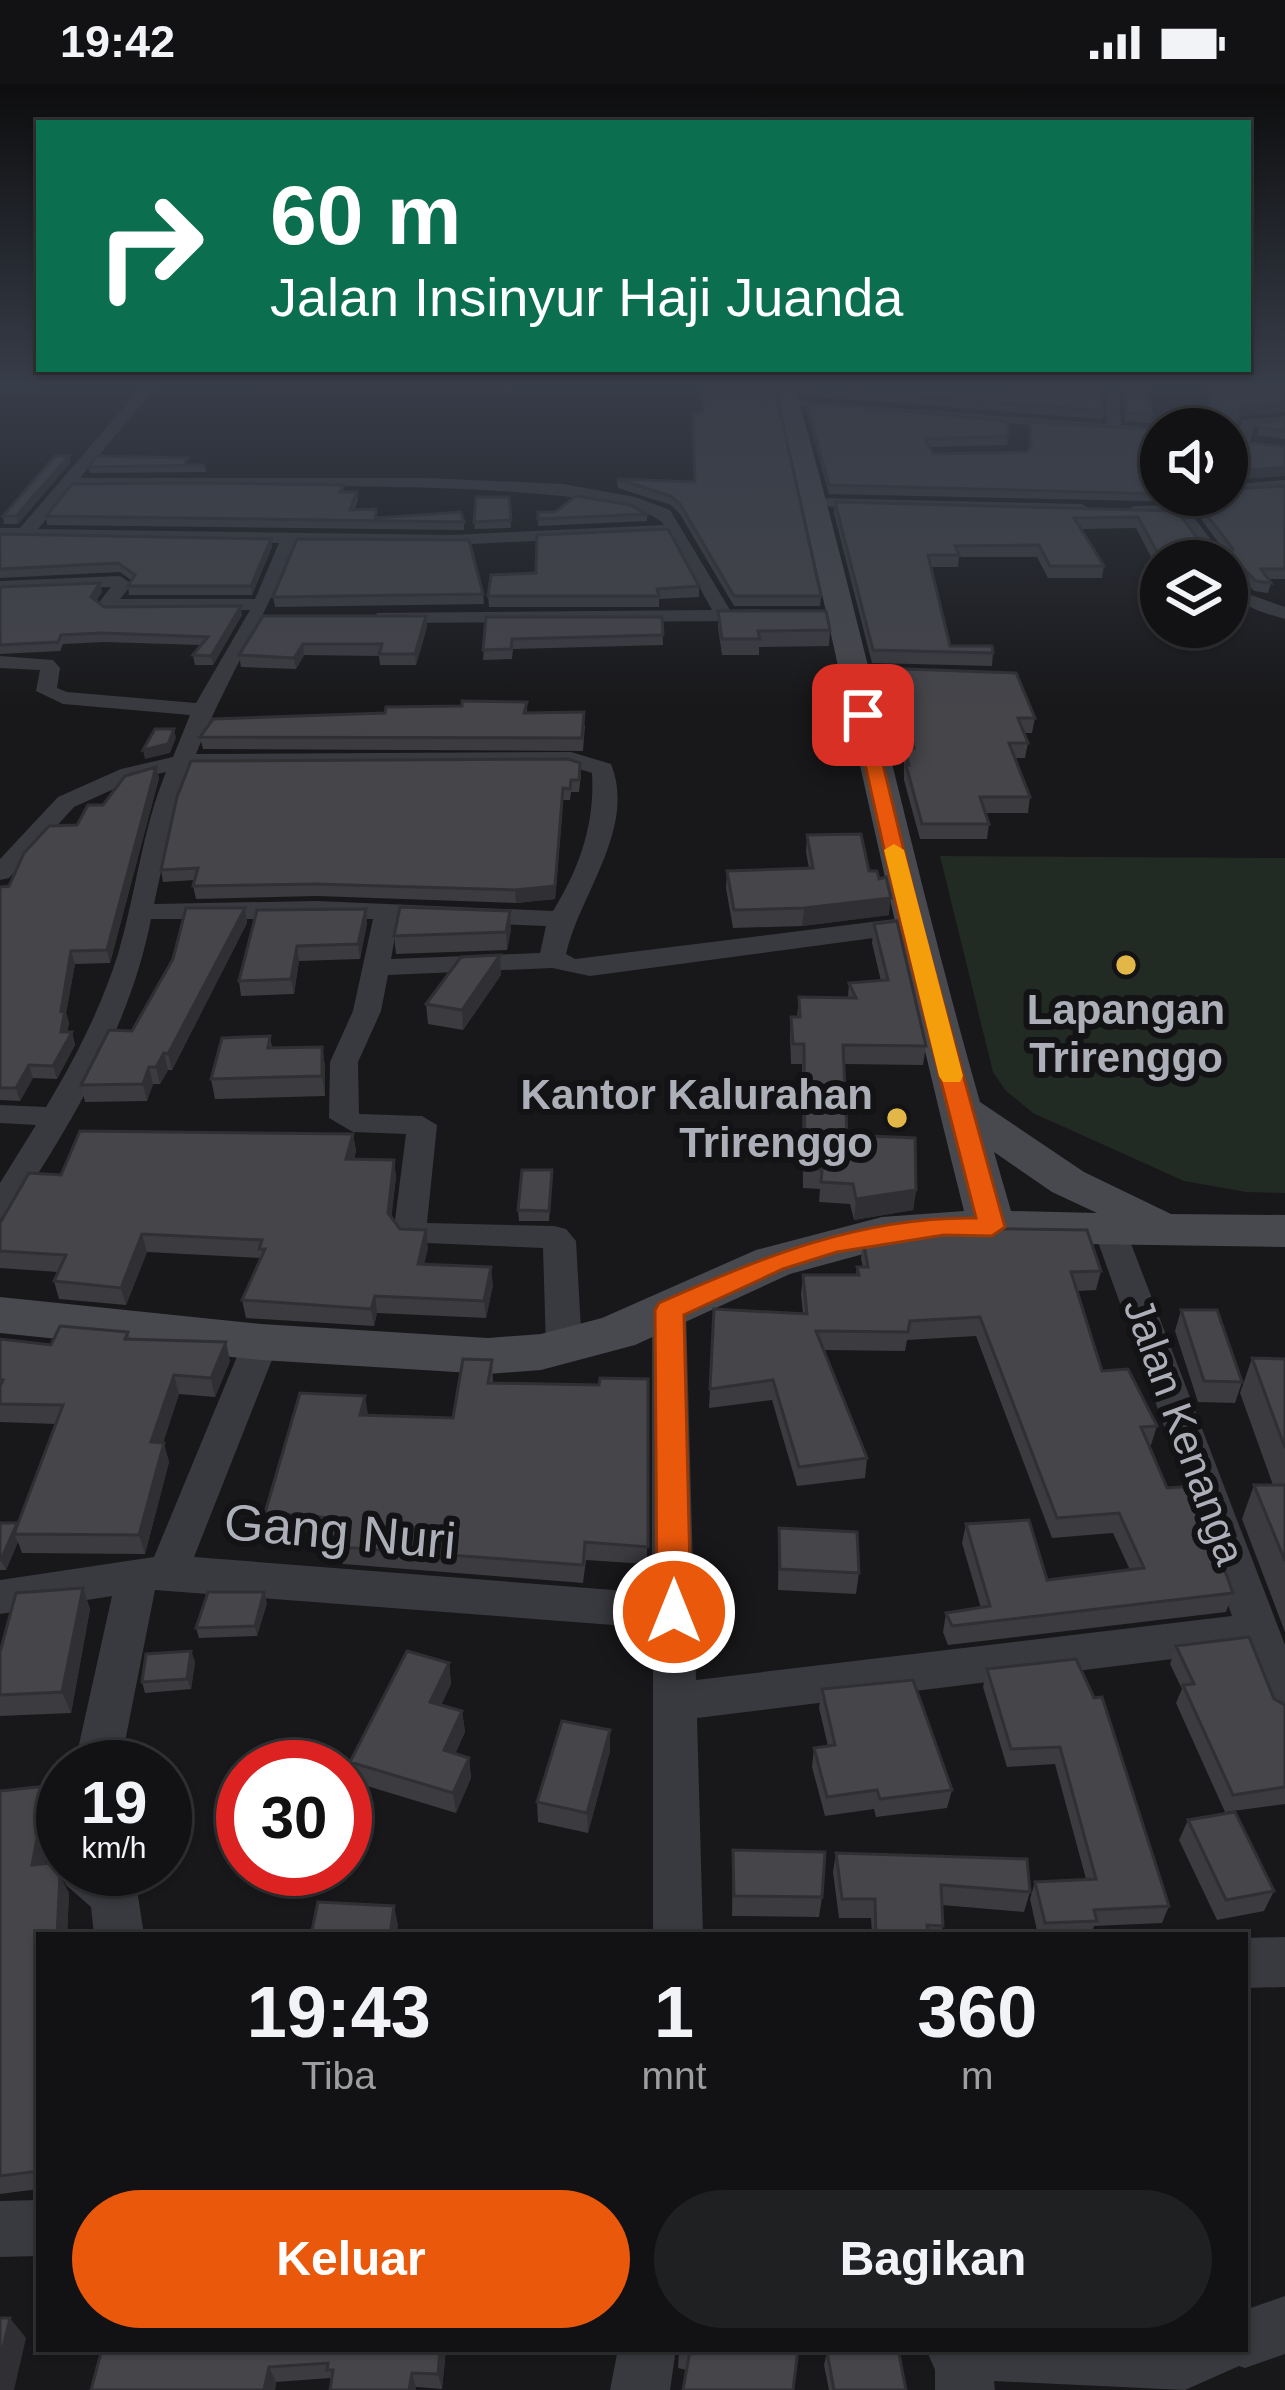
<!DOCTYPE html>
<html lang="id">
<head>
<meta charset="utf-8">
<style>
  :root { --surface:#121214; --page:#1f2022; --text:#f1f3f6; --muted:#9c9ea0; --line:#313234; --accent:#ea580c }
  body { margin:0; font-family:Arial,sans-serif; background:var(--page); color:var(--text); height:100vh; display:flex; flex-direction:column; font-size:45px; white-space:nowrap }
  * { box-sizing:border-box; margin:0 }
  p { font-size:39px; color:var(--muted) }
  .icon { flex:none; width:66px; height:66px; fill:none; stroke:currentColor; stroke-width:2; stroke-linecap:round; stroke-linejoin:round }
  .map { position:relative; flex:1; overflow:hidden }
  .sheet { position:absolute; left:36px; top:1848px; width:1212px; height:420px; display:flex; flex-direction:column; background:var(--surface); border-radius:0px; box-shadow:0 3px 9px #0004,0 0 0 3px var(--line) }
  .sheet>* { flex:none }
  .top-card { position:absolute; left:36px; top:36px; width:1215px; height:252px; border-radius:0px; box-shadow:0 3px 9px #0004,0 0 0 3px var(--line); background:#0b6e4f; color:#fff; overflow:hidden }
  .tools { position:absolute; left:1140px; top:324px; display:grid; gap:24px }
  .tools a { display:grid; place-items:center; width:108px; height:108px; border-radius:50%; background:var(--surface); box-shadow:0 3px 9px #0004,0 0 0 3px var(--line); font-size:60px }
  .speed { position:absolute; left:36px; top:1656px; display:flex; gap:24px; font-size:60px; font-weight:700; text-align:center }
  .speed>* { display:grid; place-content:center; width:156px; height:156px; border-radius:50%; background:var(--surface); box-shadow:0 3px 9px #0004,0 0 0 3px var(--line); line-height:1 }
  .speed small { font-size:30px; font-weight:400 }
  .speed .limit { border:18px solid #d22; background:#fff; color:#111 }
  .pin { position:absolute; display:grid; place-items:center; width:102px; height:102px; color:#fff; margin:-51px; border-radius:24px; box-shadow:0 6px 18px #0006 }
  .me { position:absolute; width:132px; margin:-66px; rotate:0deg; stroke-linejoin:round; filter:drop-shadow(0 0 9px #0008) }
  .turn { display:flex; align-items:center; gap:42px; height:252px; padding:0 36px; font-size:54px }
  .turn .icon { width:156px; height:156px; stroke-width:2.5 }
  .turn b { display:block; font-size:84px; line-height:102px }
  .eta { display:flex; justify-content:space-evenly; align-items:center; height:204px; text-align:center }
  .eta b { font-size:72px; font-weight:600; line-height:84px }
  .cta { display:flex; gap:24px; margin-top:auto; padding:24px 36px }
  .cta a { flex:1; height:138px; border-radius:72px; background:var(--accent); color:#fff; font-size:48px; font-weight:600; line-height:138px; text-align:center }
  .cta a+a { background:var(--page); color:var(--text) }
  .status { display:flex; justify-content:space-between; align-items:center; height:84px; padding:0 60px; background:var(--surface); direction:ltr }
  .status svg { height:33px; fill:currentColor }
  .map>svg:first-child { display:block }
</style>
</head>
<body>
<div class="status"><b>19:42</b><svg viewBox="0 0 49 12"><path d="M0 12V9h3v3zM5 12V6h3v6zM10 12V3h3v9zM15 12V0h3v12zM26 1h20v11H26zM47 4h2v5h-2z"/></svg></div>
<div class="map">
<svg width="1285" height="2306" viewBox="0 0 1285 2306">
  <rect width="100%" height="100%" fill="#18181a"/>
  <path fill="#222a24" d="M940 772 1285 774V1109L1246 1108 1184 1097 1033 1029 1005 1006 993 988Z"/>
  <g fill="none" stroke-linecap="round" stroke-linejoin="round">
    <path fill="#393a3f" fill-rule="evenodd" d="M144 300H158L80 394H428L563 400 635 413 670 426 730 526 759 525 768 531 759 537 384 539 375 533 377 529 712 526 670 450 452 461 295 459C266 532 225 598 196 670L571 668 611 680C637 744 579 811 566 870L575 875 911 833 924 841 911 849 590 892 552 884 388 891 381 927 358 978 359 1030 422 1032 437 1041 427 1139 554 1142 566 1145 576 1157 582 1263 577 1272 564 1276 551 1272 546 1263 543 1164 402 1158 394 1144 406 1050 353 1048 329 1034 330 978 353 927 373 835H151C130 944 70 1041 11 1132L0 1135V1099L36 1041 0 1039V1021L46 1023C75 975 101 924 118 870 136 809 142 746 166 688L136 695 74 723 9 794 0 796V775L58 713 121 685 173 673 190 631 63 620 36 607 40 586 0 584V572L53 576 60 584 57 604 67 608 196 619 250 526 106 527 97 521 111 503 0 507V497L120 492 132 500 120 515H255L279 459 0 454V444H20ZM72 404C156 404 628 388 664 441L452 451 38 445ZM569 682 592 689C595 739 580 784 553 827L317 817 154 820 175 723 190 684ZM398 836 546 842 540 869 391 875Z
      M1099 300H1112L1119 309 1121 341 1166 345H1161V352L785 320 792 316 1107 340 1105 309Z
      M1285 332V340L1254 343 1249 361 1237 358 1242 336Z
      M1285 396V406L1227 411V401Z
      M1193 411H1209L1210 429 1192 431 1227 477H1209L1175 431 1134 432 1126 427 1134 422 1195 421Z
      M816 414 1082 420 1090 425 1082 430 810 422V416Z
      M1227 485 1251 511 1285 523V535C1255 526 1227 520 1227 485Z
      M1109 1133 1121 1136 1125 1144 1285 1561V1637L1270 1631 1245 1566 697 1634 703 1851H653V1544L155 1506 120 1683H74L112 1512 0 1530V1496L154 1473 243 1258 248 1249 261 1246 274 1249 279 1258 194 1473 652 1509V1226L657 1218H681L686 1226 696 1596 1232 1532 1093 1144 1097 1136Z
      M63 1776V1785H119L131 1796 138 1812 144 1851H94L91 1823 66 1801 59 1785Z
      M1285 1853V1903L1245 1904V1854Z
      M39 2116V2172L0 2173V2117Z
      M1285 2212V2270L1245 2284 1239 2282 1185 2306 994 2297 995 2306H935V2286L926 2265H1245V2226Z
      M618 2265H676L670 2306H610Z"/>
    <path fill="#48494e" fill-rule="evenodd" d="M775 300H794C862 538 912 780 980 1018L1084 1088 1171 1130 1285 1131V1163L944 1158 882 1165 790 1190 635 1261 541 1286 488 1290 261 1276 0 1249V1213L261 1240 488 1254 541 1250 602 1234 756 1166 882 1133 964 1127C895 853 838 575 775 300ZM994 1068 1052 1108 1097 1129 1011 1127Z"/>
  </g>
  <path fill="#3b3b40" d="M798 300H1098L1104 327 1102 335 802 312Z
    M1116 300H1144L1153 331 1151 339 1125 337 1124 309Z
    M806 318 1008 352 1007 361 930 363 933 370 1026 368 1029 365 1030 338 1161 346V411H1191L1190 418 829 410 806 326Z
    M703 329 821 512 820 522H734L680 430 671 421 618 404 617 395 694 398Z
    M1285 335V355L1257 351 1260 339Z
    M69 372 70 379 18 440H4L3 432Z
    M205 381 206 388 90 389 88 383Z
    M1285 402V495H1268L1271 499 1268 509 1254 507 1229 482 1231 497 1227 509V477H1161V492L1136 444 1081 445 1104 482 1102 494H1048L1037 473H959L958 483H931L950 562 993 569 992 582 872 579 834 429 835 418 1177 427 1208 468 1227 470 1201 435 1203 426 1213 421 1210 411H1227Z
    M344 408H357L358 416 354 426 377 434 464 438V446L47 441 46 432Z
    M509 413 511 444 475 445 474 438Z
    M538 428 647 430V437L538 442Z
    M0 450 271 455 272 463 252 511H129L128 502 131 496 120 488 0 494Z
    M100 499 102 508 96 517 104 523 242 531 213 581H195L193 571 201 561 104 558 63 560 60 567 0 570V503Z
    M699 502V513L659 515V523H489L488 512Z
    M483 510 484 520 275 523 273 513Z
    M718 527 830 546 829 562 759 563V571H722L718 543Z
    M426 532 427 543 416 581H380L379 572 304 571 296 585 241 583 239 571Z
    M486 533H662L663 561 513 565 512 575 483 576Z
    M878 584 1035 634 1032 649H1024L1028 659 1025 674H1015L1030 713 1028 729H986L989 740 987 755H920L904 696V664H908L899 625 883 624 877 599Z
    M527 618V629L585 641 583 667 203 665 200 653 385 629Z
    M156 683 159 694 110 879 75 880 66 929 69 939 67 948H72L75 961 57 995 33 994 20 1017 0 1016V803L9 802 77 741Z
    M581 690 579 708H571L570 716H563L555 815 516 819 317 812 196 815 193 802 195 796 163 798 161 786Z
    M807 751 869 787 889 831 802 842 733 844 726 804 727 787 809 784 806 768Z
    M245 824 247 839 172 986H168L160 1000H153L147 1017 85 1018 81 1001Z
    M366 825 367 839 360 875 299 877 294 910 241 912 239 897 257 826Z
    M874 840 926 962 923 981 844 980 847 1051 916 1106 913 1126 854 1136 850 1120 819 1118 820 1105 803 1104 802 980H791L790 952 791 933H797L799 913H848L849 899 881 897 872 859Z
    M511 845 507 866 396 870 394 852Z
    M500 871 501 891 463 946 428 940 426 920Z
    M270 952 272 964 322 963 325 983V1012L215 1015 211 995Z
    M353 1050 356 1067 354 1075 394 1076 396 1093 391 1134 400 1145 428 1164 424 1180 493 1201 486 1234 377 1229 374 1242 246 1234 242 1216 261 1174 147 1168 126 1221 59 1215 54 1197 58 1188 0 1184V1139L61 1091Z
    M552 1097 549 1137H519L518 1126Z
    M863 1156 1101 1187 1096 1206 1077 1207 1102 1287 1157 1342 1151 1361H1149L1167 1404 1233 1509 1226 1528 948 1561 943 1548 946 1529 981 1524 962 1459 966 1440 1047 1496 1130 1486 1113 1449 1052 1454 976 1252 907 1256 905 1267 824 1266 867 1374 865 1394 797 1402 772 1316 709 1324 714 1225 803 1230 801 1210 803 1191H856L857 1183H863L861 1175Z
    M1181 1226 1242 1298 1235 1319 1198 1318 1175 1247Z
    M128 1248 130 1255 230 1277 215 1313 179 1310 163 1359 169 1378 145 1470 22 1469 18 1458 6 1486H0V1439L18 1441 56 1340 0 1338V1255L51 1261Z
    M1252 1274 1285 1275V1548L1242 1435 1254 1401H1273L1240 1309Z
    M492 1276 493 1299 599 1301 648 1295 647 1480 586 1476 583 1499 343 1480 340 1463 342 1452 269 1446 265 1429 368 1332 453 1334Z
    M779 1444 859 1489 856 1510 778 1506Z
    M83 1504 90 1525 71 1629 0 1632V1568Z
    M267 1519 257 1552 199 1554 196 1544Z
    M1176 1562 1285 1621V1720L1225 1728 1176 1619 1182 1605 1170 1580Z
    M191 1567 195 1578 191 1605 145 1609 142 1598Z
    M1076 1575 1169 1822 1162 1839 1094 1842 1091 1851H1038L1030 1815 1035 1798 1086 1795 1055 1680 1007 1683 983 1603 987 1585Z
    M449 1579 451 1600 441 1621 462 1627 465 1648 455 1670 469 1674 471 1694 456 1729 354 1698 350 1678Z
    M822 1605 952 1706 947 1724 876 1733 874 1725 825 1732 812 1683 814 1664 828 1662 819 1624Z
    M610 1667 588 1749 538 1738 537 1718Z
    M47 1702 55 1722 45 1779 69 1809 67 1851H39V2105L0 2110V1707Z
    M1188 1736 1274 1807 1264 1827 1217 1836 1179 1756Z
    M733 1766 822 1813 819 1833 732 1832Z
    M836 1769 1030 1808 1024 1828 942 1821 943 1842 941 1851H872L871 1834H839L833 1788Z
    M102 2265H446L442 2305 331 2296 330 2294 276 2298 275 2306H91Z
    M679 2265H792L687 2286 678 2284Z
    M827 2268 906 2306H829L824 2281Z"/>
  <path fill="#303034" d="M1285 319V328L1242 332 1234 348 1227 351V345H1224L1243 323Z
    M69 372 70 379 18 440 16 432Z
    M1285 383V392L1227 396 1229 388Z
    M1183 411H1191L1190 418 1182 419Z
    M271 455 272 463 252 511 251 502Z
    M100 499 102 508 93 522 91 513Z
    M241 522 242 531 213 581 211 572Z
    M426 532 427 543 416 581 415 570Z
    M303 560 304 571 296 585 294 574Z
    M174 645 176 654 170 669 145 675 143 666Z
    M156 683 159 694 110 879 107 866Z
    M563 704 555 815 516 819 515 806Z
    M891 814 889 831 802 842 804 824Z
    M245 824 247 839 172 986 168 970Z
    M366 825 367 839 360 875 358 860Z
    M510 827 511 845 507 866 506 848Z
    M297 862 299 877 294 910 291 895Z
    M71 867 75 880 66 929 69 939 65 961 61 948V927Z
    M500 871 501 891 463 946 462 926Z
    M72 948 75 961 57 995 53 982Z
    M322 963 325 983V1012L322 992Z
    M164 969 168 986 160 1000 156 983Z
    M29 981 33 994 20 1017 16 1004Z
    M149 983 153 1000 147 1017 143 1000Z
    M353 1050 356 1067 349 1092 346 1075Z
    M394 1076 396 1093 390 1146 388 1129Z
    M916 1106 913 1126 854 1136 856 1115Z
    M426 1146 428 1164 420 1197 418 1180Z
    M142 1150 147 1168 126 1221 121 1204Z
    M491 1183 493 1201 486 1234 484 1217Z
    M375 1212 377 1229 374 1242 371 1225Z
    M226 1258 230 1277 215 1313 211 1294Z
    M174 1291 179 1310 157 1377 151 1358Z
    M365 1312 368 1330 363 1349 360 1331Z
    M164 1359 169 1378 145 1470 139 1451Z
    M17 1439 14 1450 18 1458 6 1486 1 1476Z
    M83 1504 90 1525 71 1629 62 1608Z
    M264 1508 267 1519 257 1552 255 1542Z
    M191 1567 195 1578 191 1605 187 1595Z
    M449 1579 451 1600 433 1639 430 1618Z
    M462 1627 465 1648 447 1687 444 1666Z
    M610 1646V1667L588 1749 587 1729Z
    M469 1674 471 1694 456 1729 453 1709Z
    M47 1702 55 1722 41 1800 32 1781Z
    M60 1791 69 1809 67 1851H57Z
    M394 1822 398 1841 397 1851H390Z
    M10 2234 26 2254 14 2306H0V2276Z
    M440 2265H446L442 2305 438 2290Z
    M269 2283 276 2298 275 2306H264Z
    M412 2289 416 2304V2306H409Z"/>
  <path fill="#45454a" stroke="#303034" stroke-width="3" d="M702 300H774L821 512H734L680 420 671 412 617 395 695 398 693 329H703Z
    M801 300H1098L1104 327 803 304Z
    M1124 300H1144L1153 331 1127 329Z
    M1210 300H1283L1285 301V319L1243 323 1236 340 1224 344 1225 345H1209Z
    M806 318 1007 337 1008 352 925 355 933 370 1026 368 1031 363 1030 338 1161 346V410L829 401Z
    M1285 335V347L1259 343 1260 339Z
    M1227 352 1228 356 1285 363V383L1229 388 1227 398Z
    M55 372H69L16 432H3Z
    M97 372 188 374 184 381H205L88 383Z
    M194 399 344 401 340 408H357L350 426 376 425 375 434 461 428 464 438 46 432 72 400Z
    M1285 402V485H1261L1271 499 1256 497 1230 471 1233 465 1203 426 1217 420 1214 411H1227V405Z
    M576 412 630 421 647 430 538 435V428H555Z
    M476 413H509L511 436 474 438Z
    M835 418 1177 427 1208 468 1227 470 1231 497H1227V477H1162L1138 433 1074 434 1104 482H1050L1039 461 955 462 959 471H928L950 562H992L993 569 873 566Z
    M668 445 699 502 657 505 659 512H488L491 491 536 489 537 451Z
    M0 450 271 455 251 502H128L135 491 118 479 0 485Z
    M297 455 469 456 483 510 273 513Z
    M100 499 91 513 104 523 241 522 211 572 193 571 208 553 102 549 61 551 58 558 0 561V503Z
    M718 527H826L830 546 758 547 760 555H722Z
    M263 532H426L415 570H379L382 560H303L294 574 239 571Z
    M486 533H662L663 551 512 555 511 565 483 566Z
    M878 584 1016 589 1035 634H1018L1028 659H1009L1030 713H980L989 740H922L906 681H909L904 664H914L901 610H885Z
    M462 617 527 618 524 629 584 628 582 654 200 653 213 635 385 629 386 623 462 622Z
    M155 645H174L168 660 143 666Z
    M568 675 580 679 579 696H571L570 705 563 704 555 802 515 806 315 800 193 802 198 784 161 786 177 713 191 677Z
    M156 683 107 866 71 867 61 927 65 926 61 948H72L53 982 29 981 16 1004H0V803L9 802 24 769 49 742 77 741 88 721H103L125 692Z
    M861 750 869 787H877L879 795 886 793 891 814 804 824 734 826 727 787 813 784 807 751Z
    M400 823 510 827 506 848 394 852Z
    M186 824H245L168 970 164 969 156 983H149L143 1000 81 1001 109 946 132 947 173 875Z
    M366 825 358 860 297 862 291 895 239 897 257 826Z
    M897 837 926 962 843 961 847 1051 915 1054 916 1106 856 1115 853 1100 821 1098 822 1085 805 1084 804 960H793L791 933H800L799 913 856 914 849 899 888 896 874 840Z
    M500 871 462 926 426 920 461 873Z
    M270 952 268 964 322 963V992L211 995 222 954Z
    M80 1047 353 1050 346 1075 394 1076 388 1129 400 1145 426 1146 418 1180 491 1183 484 1217 375 1212 371 1225 242 1216 265 1165H259L262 1156 142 1150 121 1204 54 1197 66 1171 0 1167V1139L29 1089 61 1091Z
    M522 1086H552L549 1127 518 1126Z
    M947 1144 1087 1146 1101 1187 1071 1188 1102 1287 1128 1285 1157 1342 1141 1343 1167 1404 1194 1402 1233 1509 952 1542 946 1529 990 1522 966 1440 1029 1436 1047 1496 1144 1484 1119 1429 1057 1434 980 1233 910 1237 908 1248 816 1247 867 1374 799 1383 773 1296 710 1305 714 1225 807 1230 803 1191H859L857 1183H868L863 1156Z
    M1181 1226H1217L1242 1298 1204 1297Z
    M60 1242 128 1248 125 1255 226 1258 211 1294 174 1291 151 1358 164 1359 139 1451 14 1450 63 1321 0 1320V1302L3 1296H0V1255L51 1261Z
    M1252 1274 1285 1275V1364Z
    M463 1275 492 1276 488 1299 599 1301 600 1294 648 1295V1463L585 1458 583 1481 340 1463 346 1435 265 1429 300 1309 365 1312 360 1331 453 1334Z
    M1254 1401H1285V1477Z
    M0 1439H17L1 1476H0Z
    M779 1444 857 1448 859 1489 780 1485Z
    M83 1504 62 1608 0 1611V1568L16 1509Z
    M208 1508H264L255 1542 196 1544Z
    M1249 1553 1274 1615 1285 1621V1703L1233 1711 1183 1601 1194 1600 1176 1562Z
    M191 1567 187 1595 142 1598 146 1570Z
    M407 1567 449 1579 430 1618 462 1627 444 1666 469 1674 453 1709 350 1678Z
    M1076 1575 1094 1614 1102 1613 1169 1822 1094 1826 1097 1837 1045 1839 1035 1798 1096 1795 1060 1663 1011 1665 987 1585Z
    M913 1596 952 1706 880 1715 877 1706 827 1713 814 1664 835 1661 822 1605Z
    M562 1637 610 1646 587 1729 537 1718Z
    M47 1702 32 1781 51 1779 60 1791 57 1851H39V2087L0 2092V1707Z
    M1235 1728 1274 1807 1226 1816 1188 1736Z
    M733 1766 825 1768 822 1813 734 1812Z
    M836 1769 1027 1775 1030 1808 941 1801 943 1842 927 1841 929 1851H876L875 1815H842Z
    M318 1818 394 1822 390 1851H311Z
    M0 2234H10L0 2276Z
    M102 2265H440L438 2290 412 2289 409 2306H330L333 2286H327L328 2279 269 2283 264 2306H91Z
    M680 2265 798 2266 793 2306H683L690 2267Z
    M845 2265H898L906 2306H834L827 2268Z"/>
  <linearGradient id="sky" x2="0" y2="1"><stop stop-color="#0d0d0e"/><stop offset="0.48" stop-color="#373d49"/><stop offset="1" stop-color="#373d49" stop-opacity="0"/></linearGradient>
  <rect width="1285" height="623" fill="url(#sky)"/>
  <path fill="#ea580c" stroke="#983908" stroke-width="3" d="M863 626 871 631 922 841 1005 1143 992 1152 944 1151 837 1168 783 1185 684 1231 691 1528 686 1539 674 1543 662 1539 657 1528 655 1226 659 1219C761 1173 862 1132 976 1134L901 841 854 631Z"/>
  <path fill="#f59e0b" d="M894 760 904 766 963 992 960 998H943L939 992 884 766Z"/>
  <g fill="#e2b748" stroke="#131315" stroke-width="4.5">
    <circle cx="1126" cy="881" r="12"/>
    <circle cx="897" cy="1034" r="12"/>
  </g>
  <g text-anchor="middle" stroke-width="12" stroke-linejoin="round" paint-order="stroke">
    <g font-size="42" font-weight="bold" fill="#acafb8" stroke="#131315">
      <text x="1126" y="940">Lapangan<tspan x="1126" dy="48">Trirenggo</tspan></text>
      <text x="873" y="1025" text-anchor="end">Kantor Kalurahan<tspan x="873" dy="48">Trirenggo</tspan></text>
    </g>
    <g font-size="42" fill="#acafb8" stroke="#131315">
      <text transform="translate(1185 1347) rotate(70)" y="15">Jalan Kenanga</text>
    </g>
    <g font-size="51" fill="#acafb8" stroke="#131315">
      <text transform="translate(340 1447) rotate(5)" y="18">Gang Nuri</text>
    </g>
  </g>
</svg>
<div class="tools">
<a><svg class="icon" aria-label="sound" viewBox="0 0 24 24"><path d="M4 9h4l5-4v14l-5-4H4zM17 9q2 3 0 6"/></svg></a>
<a><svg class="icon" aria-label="layers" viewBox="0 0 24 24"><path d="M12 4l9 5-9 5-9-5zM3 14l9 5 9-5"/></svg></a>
</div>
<div class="speed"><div>19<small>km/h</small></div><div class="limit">30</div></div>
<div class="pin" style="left:863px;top:631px;background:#d93025"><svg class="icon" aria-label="arrive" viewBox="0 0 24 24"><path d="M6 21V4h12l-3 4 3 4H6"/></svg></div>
<svg class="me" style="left:674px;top:1528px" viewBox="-20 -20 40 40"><circle r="17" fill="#ea580c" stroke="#fff" stroke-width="3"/><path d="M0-11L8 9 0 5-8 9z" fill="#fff"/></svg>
<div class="top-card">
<div class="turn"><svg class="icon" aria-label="right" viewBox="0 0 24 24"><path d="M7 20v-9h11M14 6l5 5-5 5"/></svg><div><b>60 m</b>Jalan Insinyur Haji Juanda</div></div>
</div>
<section class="sheet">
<div class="eta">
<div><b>19:43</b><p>Tiba</p></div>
<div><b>1</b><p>mnt</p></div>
<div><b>360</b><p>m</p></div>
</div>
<div class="cta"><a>Keluar</a><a>Bagikan</a></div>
</section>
</div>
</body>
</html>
